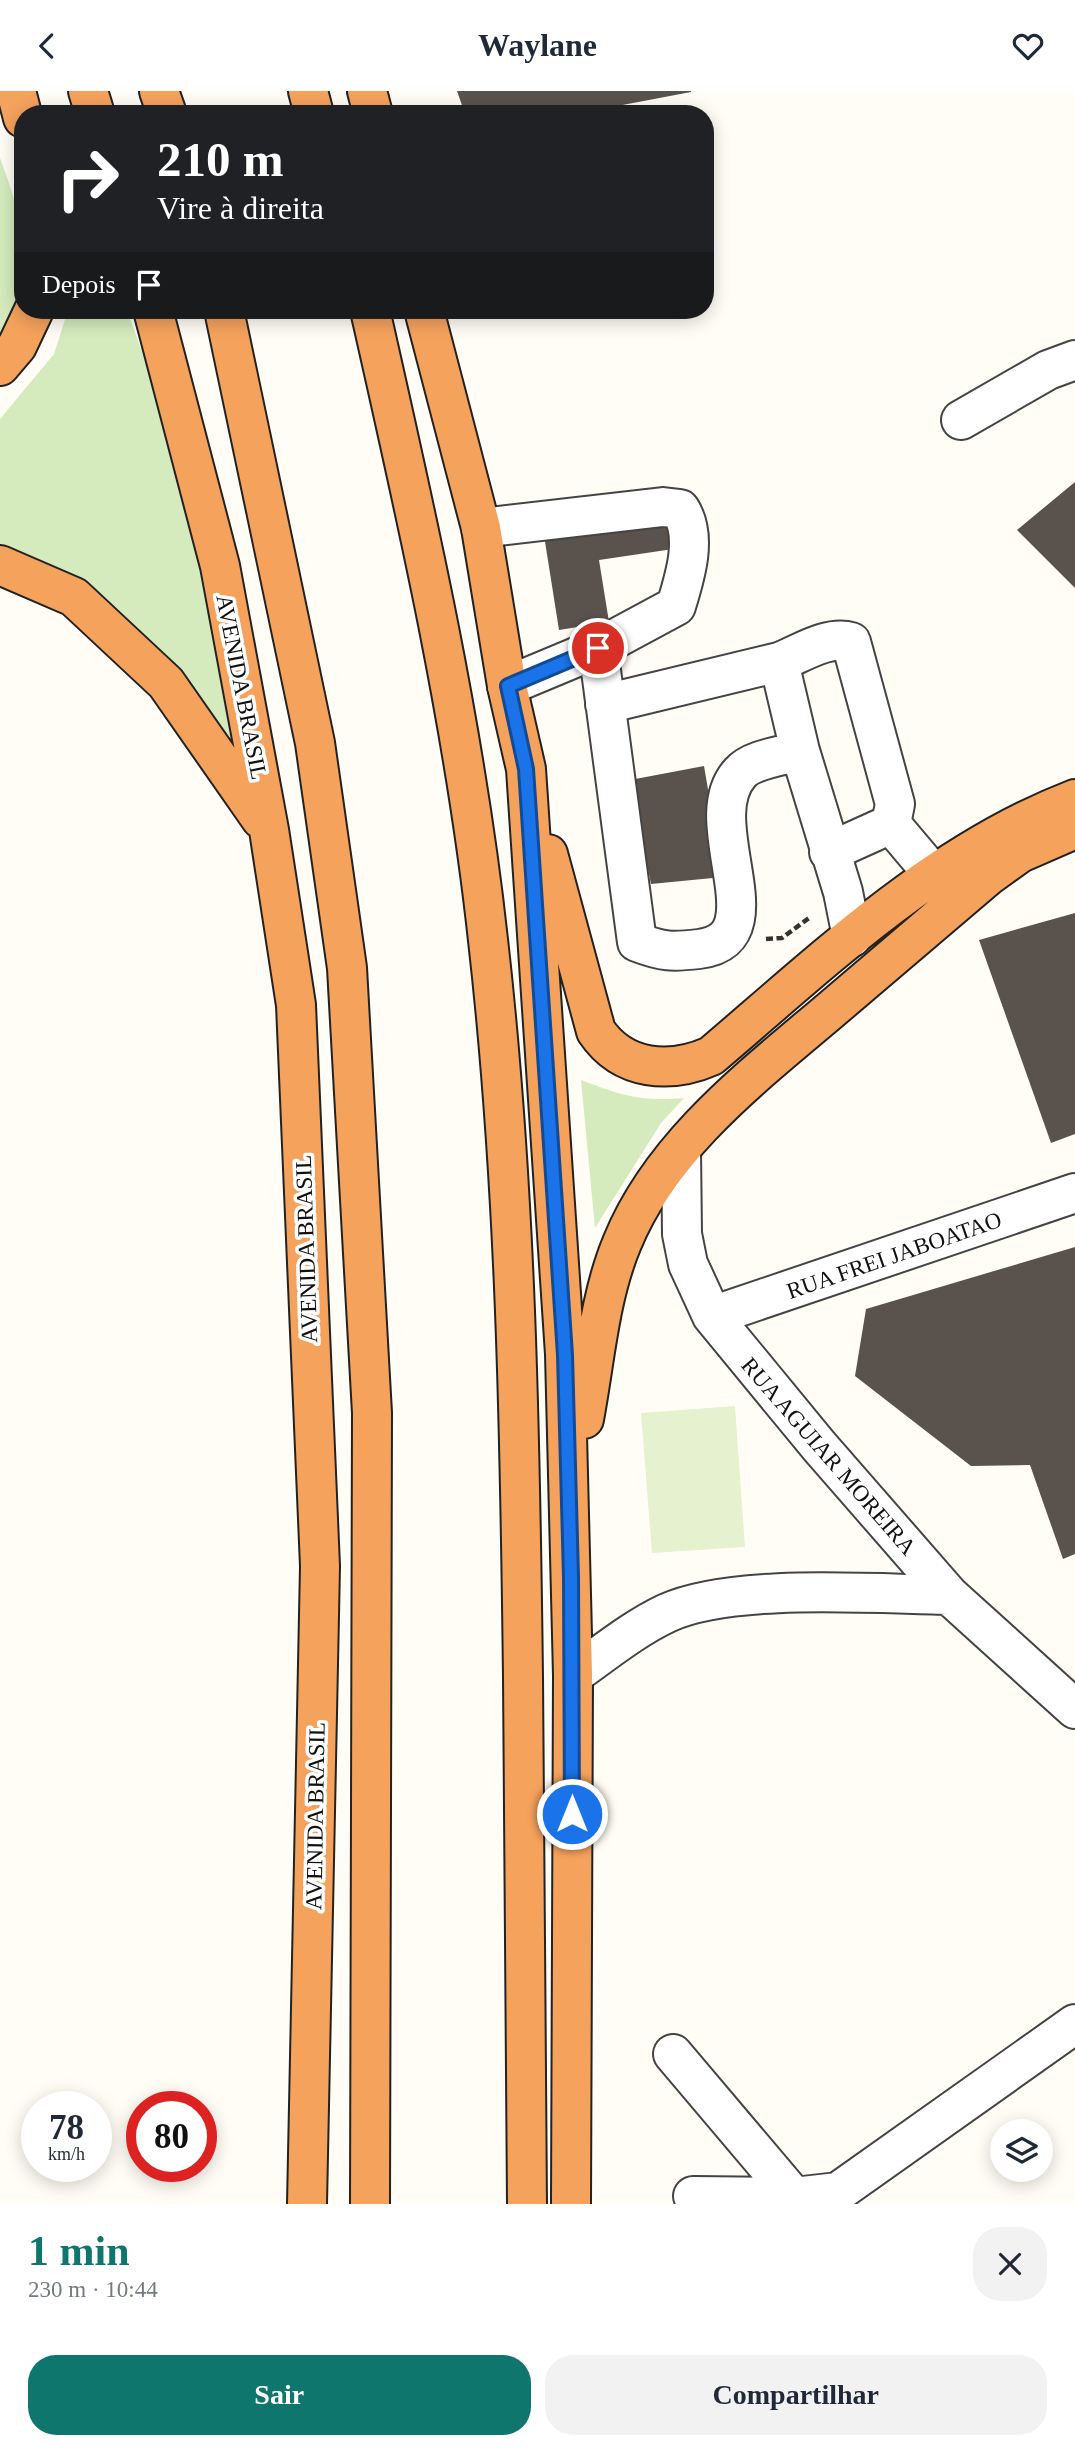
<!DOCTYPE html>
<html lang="pt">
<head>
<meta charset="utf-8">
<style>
  :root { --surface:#fff; --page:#f2f2f3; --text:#1f2937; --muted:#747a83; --accent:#0f766e }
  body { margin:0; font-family:Georgia,serif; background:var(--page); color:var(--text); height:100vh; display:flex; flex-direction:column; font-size:26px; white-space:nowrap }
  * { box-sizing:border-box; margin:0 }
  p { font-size:23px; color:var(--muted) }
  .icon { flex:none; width:38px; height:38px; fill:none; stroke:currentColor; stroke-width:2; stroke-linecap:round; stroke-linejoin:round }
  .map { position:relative; height:2113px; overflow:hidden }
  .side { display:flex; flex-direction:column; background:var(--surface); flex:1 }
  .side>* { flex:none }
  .guide { position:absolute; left:14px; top:14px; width:700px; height:214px; border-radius:28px; box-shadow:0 4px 18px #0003; background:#202124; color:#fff; overflow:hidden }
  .controls { position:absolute; left:990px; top:2028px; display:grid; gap:14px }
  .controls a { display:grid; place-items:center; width:63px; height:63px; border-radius:50%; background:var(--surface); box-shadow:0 4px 18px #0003; font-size:35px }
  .speed { position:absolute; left:21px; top:2000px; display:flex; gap:14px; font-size:35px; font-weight:700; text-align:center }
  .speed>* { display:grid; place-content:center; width:91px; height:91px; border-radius:50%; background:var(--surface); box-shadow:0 4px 18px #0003; line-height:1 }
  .speed small { font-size:18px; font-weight:400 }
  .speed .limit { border:10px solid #d22; background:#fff; color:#111 }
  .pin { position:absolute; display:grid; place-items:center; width:60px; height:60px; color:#fff; margin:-30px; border:4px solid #fff; border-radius:50%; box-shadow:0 2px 7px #0007 }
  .me { position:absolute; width:77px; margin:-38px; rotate:0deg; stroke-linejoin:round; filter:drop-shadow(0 0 5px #0008) }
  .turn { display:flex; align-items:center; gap:24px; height:147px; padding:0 28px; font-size:32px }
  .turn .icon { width:91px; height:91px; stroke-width:2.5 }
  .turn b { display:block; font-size:49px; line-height:60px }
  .then { display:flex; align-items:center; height:66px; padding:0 28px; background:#0003; gap:14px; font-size:26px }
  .round { display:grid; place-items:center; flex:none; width:74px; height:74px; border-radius:28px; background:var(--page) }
  .overview { display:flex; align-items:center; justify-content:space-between; height:119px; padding:0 28px }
  h1 { font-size:42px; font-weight:800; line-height:52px; color:var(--accent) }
  .action { display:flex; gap:14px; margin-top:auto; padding:14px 28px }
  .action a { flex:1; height:80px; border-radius:28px; background:var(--accent); color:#fff; font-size:28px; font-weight:800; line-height:80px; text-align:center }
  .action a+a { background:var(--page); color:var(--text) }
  header { display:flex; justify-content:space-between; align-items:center; height:91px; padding:0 28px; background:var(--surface); font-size:32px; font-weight:800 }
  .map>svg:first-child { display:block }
</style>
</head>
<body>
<header><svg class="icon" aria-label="back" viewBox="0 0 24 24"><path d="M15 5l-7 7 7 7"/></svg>Waylane<svg class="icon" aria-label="heart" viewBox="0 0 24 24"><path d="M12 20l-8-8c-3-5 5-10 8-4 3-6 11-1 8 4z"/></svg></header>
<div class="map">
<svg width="1075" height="2113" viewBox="0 0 1075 2113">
  <rect width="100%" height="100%" fill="#fffdf5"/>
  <path fill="#d5ebbd" d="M0 67C22 125 41 189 0 242Z
    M68 219H127L146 272 212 501 238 661 0 456V328L54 263Z
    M581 989C621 1004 640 1011 684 1007L661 1032 595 1137Z"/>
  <path fill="#e6f2cf" d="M735 1315 745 1456 652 1462 641 1322Z"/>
  <path fill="#5a524d" d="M457 0H691V1L575 23H465Z
    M1075 391V497L1017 439Z
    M674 419 680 457 599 469 609 531 559 539 543 438Z
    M704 675 723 786 651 793 630 689Z
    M1075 822V1043L1051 1052 979 849Z
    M1075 1156V1463L1063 1468 1030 1374 971 1375 855 1285 866 1218Z"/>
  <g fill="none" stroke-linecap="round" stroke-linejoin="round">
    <g stroke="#444" stroke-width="42">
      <path id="minor" d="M961 329 1048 279 1075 269
        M481 437 663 416 680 418C698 445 685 486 676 515L598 557 507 595
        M598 557 637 851C663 861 672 861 699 858 781 848 695 731 740 682 752 668 782 665 800 660
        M779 571C800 563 828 544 851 551L895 713 891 733 829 761
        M605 613 779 571 800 660 843 801 852 846
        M891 733 934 784
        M681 1059 682 1143 688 1173 712 1225 819 1355 949 1504 1075 1618
        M712 1225 1075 1102
        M573 1584C603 1563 633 1538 667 1522 732 1492 875 1503 949 1504
        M673 1963 794 2106
        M693 2105 794 2106 838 2101 1075 1933"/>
    </g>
    <g stroke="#222" stroke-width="42">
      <path id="highway" d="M16 0 23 27
        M88 0 95 23
        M159 0 167 23
        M308 0 314 23
        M367 0 373 23
        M153 219 220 475 269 739 296 914 320 1475 307 2113
        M224 219 315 652 347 877 372 1322 370 2113
        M370 219C417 427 465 637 488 849 516 1094 520 1340 523 1586 524 1762 526 1937 527 2113
        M424 219 481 437 507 595 526 678 565 1263 573 1584 571 2113
        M0 275 17 255 34 219
        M0 474 74 506 166 592 261 728
        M548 763 596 940C623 980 670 983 711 965 824 869 935 762 1075 708
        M584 1328C595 1270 599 1207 622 1152 661 1056 749 988 826 923 880 877 934 831 988 785L1020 762 1075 738"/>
    </g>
    <path stroke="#333" stroke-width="4.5" stroke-dasharray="7 3.5" stroke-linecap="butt" d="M766 848 782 847 809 827"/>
    <use href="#minor" stroke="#fff" stroke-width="38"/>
    <use href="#highway" stroke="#f5a25d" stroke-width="38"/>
  </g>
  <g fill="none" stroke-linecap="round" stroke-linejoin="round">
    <g stroke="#114b97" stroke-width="18">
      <path id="route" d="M572 1723 571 1486 565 1264 526 678 508 595 598 557"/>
    </g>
    <use href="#route" stroke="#1a73e8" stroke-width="12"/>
  </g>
  <g text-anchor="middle" stroke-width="7" stroke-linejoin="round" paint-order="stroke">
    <g font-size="23" fill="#111" stroke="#fff">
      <text transform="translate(242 596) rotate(79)" y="8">AVENIDA BRASIL</text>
      <text transform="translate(306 1158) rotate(-92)" y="8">AVENIDA BRASIL</text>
      <text transform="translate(894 1164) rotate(-19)" y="8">RUA FREI JABOATAO</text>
      <text transform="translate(829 1365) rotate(49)" y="8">RUA AGUIAR MOREIRA</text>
      <text transform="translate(315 1725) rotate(-89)" y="8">AVENIDA BRASIL</text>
    </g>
  </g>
</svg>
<div class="controls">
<a><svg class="icon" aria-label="layers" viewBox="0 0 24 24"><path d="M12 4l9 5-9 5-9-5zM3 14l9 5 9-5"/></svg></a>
</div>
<div class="speed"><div>78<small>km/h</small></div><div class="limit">80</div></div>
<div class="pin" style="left:598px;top:557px;background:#d93025"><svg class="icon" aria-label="arrive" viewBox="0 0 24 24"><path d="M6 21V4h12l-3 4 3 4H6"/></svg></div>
<svg class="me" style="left:572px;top:1723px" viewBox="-20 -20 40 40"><circle r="17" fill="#1a73e8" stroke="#fff" stroke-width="3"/><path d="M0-11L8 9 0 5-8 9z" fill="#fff"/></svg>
<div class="guide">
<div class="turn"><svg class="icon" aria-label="right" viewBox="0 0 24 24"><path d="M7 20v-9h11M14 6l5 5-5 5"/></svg><div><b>210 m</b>Vire à direita</div></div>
<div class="then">Depois<svg class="icon" aria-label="arrive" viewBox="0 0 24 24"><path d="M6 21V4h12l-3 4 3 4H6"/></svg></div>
</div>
</div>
<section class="side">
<div class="overview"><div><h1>1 min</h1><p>230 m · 10:44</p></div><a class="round"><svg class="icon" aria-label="close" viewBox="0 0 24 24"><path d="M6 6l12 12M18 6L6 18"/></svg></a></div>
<div class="action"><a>Sair</a><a>Compartilhar</a></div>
</section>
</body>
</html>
